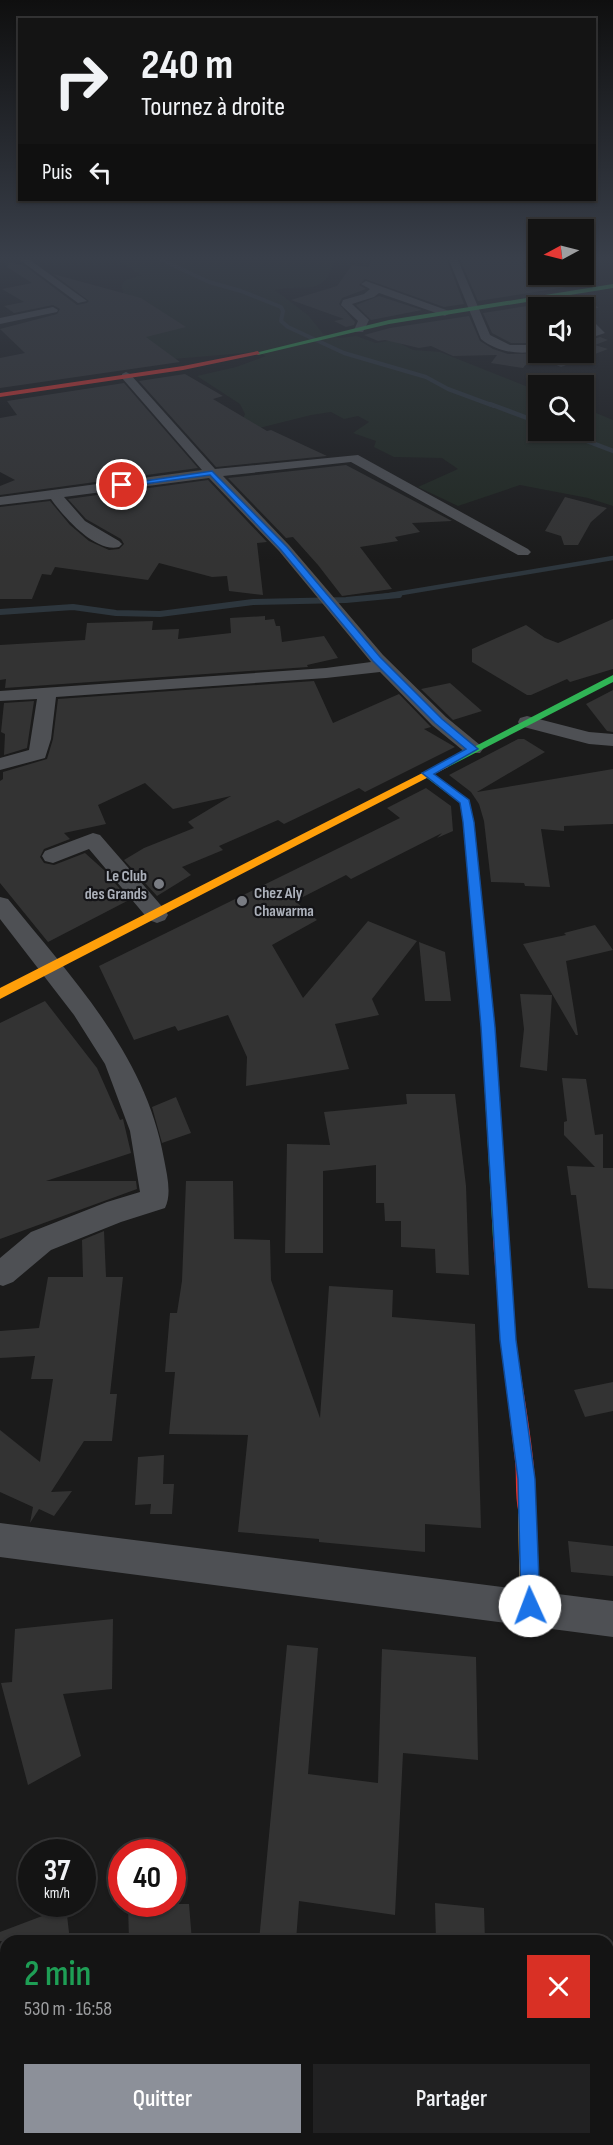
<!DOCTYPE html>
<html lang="fr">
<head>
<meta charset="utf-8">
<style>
  :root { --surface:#141414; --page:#212122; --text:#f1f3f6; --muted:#9d9ea0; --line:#333334; --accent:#8c9099 }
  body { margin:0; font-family:"Sofia Sans Condensed",sans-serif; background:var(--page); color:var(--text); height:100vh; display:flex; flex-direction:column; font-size:22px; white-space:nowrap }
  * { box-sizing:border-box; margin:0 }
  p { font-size:20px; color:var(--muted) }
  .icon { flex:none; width:33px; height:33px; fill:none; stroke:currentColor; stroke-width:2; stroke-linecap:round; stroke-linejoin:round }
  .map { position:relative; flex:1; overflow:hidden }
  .side { position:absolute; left:0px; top:1935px; width:614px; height:210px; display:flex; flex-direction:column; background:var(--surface); border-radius:18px 18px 0 0; box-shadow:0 2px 4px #0004,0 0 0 2px var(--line) }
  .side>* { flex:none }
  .hud { position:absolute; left:18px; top:18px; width:578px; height:183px; border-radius:0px; box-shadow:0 2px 4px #0004,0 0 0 2px var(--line); background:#141414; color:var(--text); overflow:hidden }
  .needle { width:39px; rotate:263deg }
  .controls { position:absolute; left:528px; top:219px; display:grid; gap:12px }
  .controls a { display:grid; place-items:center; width:66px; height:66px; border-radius:0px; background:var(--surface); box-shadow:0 2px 4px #0004,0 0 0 2px var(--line); font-size:30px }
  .speed { position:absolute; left:18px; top:1839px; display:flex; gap:12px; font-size:30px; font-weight:700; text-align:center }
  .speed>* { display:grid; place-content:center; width:78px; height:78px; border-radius:50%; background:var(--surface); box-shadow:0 2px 4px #0004,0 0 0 2px var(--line); line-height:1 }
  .speed small { font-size:15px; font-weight:400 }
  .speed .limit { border:9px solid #d22; background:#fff; color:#111 }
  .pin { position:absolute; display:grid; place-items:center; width:51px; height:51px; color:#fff; margin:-26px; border:3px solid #fff; border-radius:50%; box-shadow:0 2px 6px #0007 }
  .me { position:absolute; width:66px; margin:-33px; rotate:358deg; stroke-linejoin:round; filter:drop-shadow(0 0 4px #0008) }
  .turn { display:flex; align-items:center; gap:21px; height:126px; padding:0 24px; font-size:27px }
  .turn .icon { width:78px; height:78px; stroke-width:2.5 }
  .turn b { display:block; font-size:42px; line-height:51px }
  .then { display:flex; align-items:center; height:57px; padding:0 24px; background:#0003; gap:12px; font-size:22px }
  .round { display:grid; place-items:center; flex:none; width:63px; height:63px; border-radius:0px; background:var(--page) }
  .overview { display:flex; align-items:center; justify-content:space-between; height:102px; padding:0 24px }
  h1 { font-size:36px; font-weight:600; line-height:45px; color:#1e9e55 }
  .button { display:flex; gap:12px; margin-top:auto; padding:12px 24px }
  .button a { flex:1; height:69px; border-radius:0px; background:var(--accent); color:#fff; font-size:24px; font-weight:600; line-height:69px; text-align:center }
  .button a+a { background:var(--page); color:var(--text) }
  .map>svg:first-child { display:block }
</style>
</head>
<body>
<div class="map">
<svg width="613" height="2145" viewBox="0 0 613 2145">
  <rect width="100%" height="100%" fill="#1b1b1b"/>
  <path fill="#202821" d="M117 260H335C323 299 305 283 275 290L309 316 323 334 340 338 356 336 376 343 393 340 413 350 440 352 538 391V430H584V408L613 420V506L588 498 520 485 458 506 418 487 458 469 442 458 394 457 374 447 376 441 353 433 369 422 358 416 344 419 331 412 311 415 255 429 240 426 245 414 240 404 197 376 236 367 266 356 257 352 173 359 96 338 111 298 123 293 122 286 124 281 141 275Z"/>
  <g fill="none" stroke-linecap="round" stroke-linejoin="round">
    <path stroke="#2d363d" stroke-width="4" d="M162 260 209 282 241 291 281 307 283 311 281 321 288 327 344 353 426 377 448 389 494 406"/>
    <path stroke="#2d363d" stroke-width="4.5" d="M490 404 538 422
      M558 430 613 451
      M384 596 613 558"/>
    <path stroke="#2d363d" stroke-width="6" d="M0 612 73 607 116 613 160 614 253 602 346 600 399 595"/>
  </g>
  <path fill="#333" d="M372 260H447L464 304 444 307 365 279 359 285 366 289 342 298 339 304 355 322 354 325 346 327 334 321 344 319 291 300 337 286 352 265 368 267Z
    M460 260H521L528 273 584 274V272H590L598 282 478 301Z
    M9 262 25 266 77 305 87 303 89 301 53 274 141 298 186 327 146 337 180 362 0 388V358L25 353 0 329 57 314 60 309 53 305 14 313 4 306 24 302 2 289 32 283 7 267Z
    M379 296 422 310 371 320 356 305Z
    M584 297 599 308H538V313L525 315 538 319V343H511L492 333 483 313Z
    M469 316 480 341 493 349 508 354 584 352V342L600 337 608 340 595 345 608 349 561 367 534 355 523 368 491 363 497 355 453 356 431 346 419 348 385 340 378 341 364 335 390 328Z
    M185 374 223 396 213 399 267 431 271 430 327 456 216 467 139 381Z
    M124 383 198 468 0 495V486L15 480 0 472V418L17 415 7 401Z
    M346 465 452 521 412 523 420 532 395 537 398 541 360 547 392 589 342 596 318 565 293 537 286 538 228 478Z
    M208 480 267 542 257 543 263 595 229 591 227 576 212 577 159 563 148 580 55 567 51 575 42 574 32 599H0V507L50 501 70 525 89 541 109 550 119 549 124 544 121 539 86 519 68 499Z
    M565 497 607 508 591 522 578 545H564L561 536 545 531Z
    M265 616V620L274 619 276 626H280L282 642 324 636 338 658 307 665 308 667 5 688 6 679 0 680V645L85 640 87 623 153 621 152 630 179 629 178 639 231 633 230 618Z
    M613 619V669L570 682 567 679 531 695H527L472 662V649L526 625 545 638 558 643Z
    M314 681 333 723 399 694 431 727 424 729 455 747 365 792 359 788 284 824 278 820 219 846 223 850 182 867 191 875 157 896 124 860 144 848 194 828 188 822 231 796 173 809 145 783 98 805 106 824 64 833 70 839 44 849 40 857 44 863 54 865 85 853 105 871 129 900 48 942 0 883V781L3 779V772L47 759 53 739 58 699Z
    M450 683 482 711 453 720 421 689Z
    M613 690V732L607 731 586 704Z
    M34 701 27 748 4 755 5 734 1 732 4 703Z
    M518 739H524L545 752 477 792 613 769V824L564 826V831L541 829 550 887 525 886 524 883 491 882 484 821 479 804 471 792 449 775Z
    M426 788 451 806 453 831 437 838 442 833 351 879 346 875 295 901 317 920 272 945 303 998 368 921 417 941 372 999 379 1015 335 1024 349 1069 246 1086 247 1057 228 1015 178 1031 175 1026 134 1040 99 966 400 818 387 808Z
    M595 925 613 950 566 961 578 1035H576L523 944 566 935 564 933Z
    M419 942 445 952 451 1001H425Z
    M520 994 552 995 547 1071 520 1067 524 1029Z
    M45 1001 97 1068 120 1120 123 1119 131 1153 46 1181H136L137 1189 0 1239V1023Z
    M562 1078 586 1079 595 1135 603 1134V1168H613V1289L588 1288 576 1195H571L567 1166 595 1167 564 1135V1122L567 1121Z
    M406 1094H455L466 1186 469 1275 436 1273 435 1249 401 1247V1221H385L384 1203H376V1165L323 1171V1253H285L287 1144 330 1145 324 1112 407 1104Z
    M176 1097 191 1133 162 1143 152 1107Z
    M186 1181H233L234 1239 270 1240 271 1280 320 1418 329 1286 393 1290 392 1317 475 1324 481 1528 425 1524V1552L319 1542V1539L238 1532 248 1435 169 1434 175 1372H165L170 1313H177L182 1281Z
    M104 1231 106 1277H123L110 1394H117L112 1441H84L51 1492 72 1491 54 1516 39 1509 30 1523 33 1507 0 1492V1430L40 1462 53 1379H31L35 1356 0 1358V1331L39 1328 48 1277H83L82 1240Z
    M613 1382V1411L585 1417 574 1390Z
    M164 1455 163 1484H174L172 1514H150L151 1504 135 1505 138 1457Z
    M568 1541 613 1546V1576L571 1572Z
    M113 1619 112 1689 63 1694 81 1756 28 1785 1 1683 12 1682 15 1629Z
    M287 1645 318 1648 308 1774 378 1783 382 1649 476 1657 478 1760 403 1753 395 1915 299 1901 296 1941H259Z
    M435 1903 484 1908 485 1941H436Z
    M128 1904H189L192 1941H129Z
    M66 1907 70 1941H0V1932Z"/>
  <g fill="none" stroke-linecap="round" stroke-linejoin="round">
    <path fill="#4e5054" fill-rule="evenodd" d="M20 260H30L87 301 78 303Z
      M449 260H458L490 335 510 345H538V351C519 355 497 352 481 339Z
      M366 281 449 311 450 313 445 316 379 293 374 297 352 304 369 320 363 332H355L354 330 358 321 341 305 343 300 364 294 370 289 361 284Z
      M53 307 58 310 57 312 0 324V318Z
      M591 310 596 313V324L605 333 584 340V334L592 332 586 325V313Z
      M126 372 130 374 215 469 358 455 528 549 531 552 528 555H518L351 462 223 476 289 545 383 655 446 717 480 745 483 749 480 753H466L432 725 380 672 326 678 56 697 51 739 45 758 0 770V758L29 750 37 699 0 701V691L326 668 371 662 279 551 209 478 64 497 85 521 119 541 122 544 119 547C95 553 63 516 51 499L0 505V497L202 470 122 378V374Z
      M527 716 589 732 613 734V746L589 744 520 726 518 722 520 718Z
      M93 833 100 835 165 910 168 915 165 920 157 923 149 920 89 849 53 863 45 861 42 856 45 851Z
      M0 897 8 899C72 978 146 1055 164 1159 167 1175 172 1194 165 1208L121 1222 51 1250 13 1282 3 1286 0 1285V1258L31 1232 107 1202 140 1192 130 1131 105 1064 74 1015 0 919Z
      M0 1523 613 1601V1637L0 1557Z"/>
    <path fill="#30b455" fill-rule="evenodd" d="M613 284V288L389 324 258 355 255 353 389 320Z
      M613 675V682L448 767 444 768 439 765Z
      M427 770 469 800 474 822 492 1005 509 1239 506 1244 501 1246 496 1244 493 1239 480 1005 464 822 460 803 423 775 422 773Z"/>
    <path fill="#ff9f0a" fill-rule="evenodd" d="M444 762 448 763V767L0 999V988Z
      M527 1505 533 1508 536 1514 540 1606 537 1613 530 1616 523 1613 520 1606 518 1514 521 1508Z"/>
    <path fill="#e5322d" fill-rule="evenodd" d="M258 351 260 354 183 370 0 397V393L183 366Z
      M501 1232 506 1234 509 1239C511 1273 513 1307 516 1341 520 1376 544 1494 533 1520L527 1523 521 1520C514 1503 517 1479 515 1461 506 1387 498 1313 493 1239L496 1234Z"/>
  </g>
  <linearGradient id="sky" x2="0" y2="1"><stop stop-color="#0f0f0f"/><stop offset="0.46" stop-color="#393f4a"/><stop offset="1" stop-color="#393f4a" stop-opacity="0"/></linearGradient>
  <rect width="613" height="560" fill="url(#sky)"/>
  <path fill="#1a73e8" stroke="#114b97" stroke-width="1.5" d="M212 471 287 547 380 657 442 719 478 749 434 774 469 800 474 822 495 1027 516 1340 535 1479 540 1606 537 1613 530 1616 523 1613 521 1606 518 1479 500 1340 481 1027 463 822 460 803 422 773 466 749 435 723 373 661 281 550 210 475 122 487 118 485Z"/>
  <g fill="#797c83" stroke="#141417" stroke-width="2">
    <circle cx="159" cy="884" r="6"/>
    <circle cx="242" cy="901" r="6"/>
  </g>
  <g text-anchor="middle" stroke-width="4.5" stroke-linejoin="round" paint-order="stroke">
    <g font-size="16" font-weight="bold" fill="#acb1bb" stroke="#141417" text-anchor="end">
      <text x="147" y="881">Le Club<tspan x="147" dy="18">des Grands</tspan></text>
      <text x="254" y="898" text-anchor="start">Chez Aly<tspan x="254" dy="18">Chawarma</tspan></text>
    </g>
  </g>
</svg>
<div class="controls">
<a><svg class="needle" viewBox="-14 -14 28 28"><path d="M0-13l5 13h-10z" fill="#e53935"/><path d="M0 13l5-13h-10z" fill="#9d9ea0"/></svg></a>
<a><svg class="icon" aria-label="sound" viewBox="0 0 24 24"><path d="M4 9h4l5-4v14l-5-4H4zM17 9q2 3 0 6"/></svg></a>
<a><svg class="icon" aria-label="search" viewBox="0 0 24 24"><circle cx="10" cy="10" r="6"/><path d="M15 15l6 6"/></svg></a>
</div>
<div class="speed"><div>37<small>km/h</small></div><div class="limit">40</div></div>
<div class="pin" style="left:122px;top:485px;background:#d93025"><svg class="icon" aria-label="arrive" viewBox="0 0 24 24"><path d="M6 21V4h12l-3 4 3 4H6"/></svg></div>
<svg class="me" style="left:530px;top:1606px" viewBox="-20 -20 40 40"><circle r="19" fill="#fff"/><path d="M0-13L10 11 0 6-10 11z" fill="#1a73e8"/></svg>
<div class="hud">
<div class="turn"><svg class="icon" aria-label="right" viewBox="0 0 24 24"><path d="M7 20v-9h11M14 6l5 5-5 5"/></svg><div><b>240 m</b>Tournez à droite</div></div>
<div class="then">Puis<svg class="icon" aria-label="left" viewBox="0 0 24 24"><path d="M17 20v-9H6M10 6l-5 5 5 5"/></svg></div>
</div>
<section class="side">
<div class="overview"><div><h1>2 min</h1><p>530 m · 16:58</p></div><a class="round" style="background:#d93025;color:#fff"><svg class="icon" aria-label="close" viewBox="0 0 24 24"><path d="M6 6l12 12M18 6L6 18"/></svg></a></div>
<div class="button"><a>Quitter</a><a>Partager</a></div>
</section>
</div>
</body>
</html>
